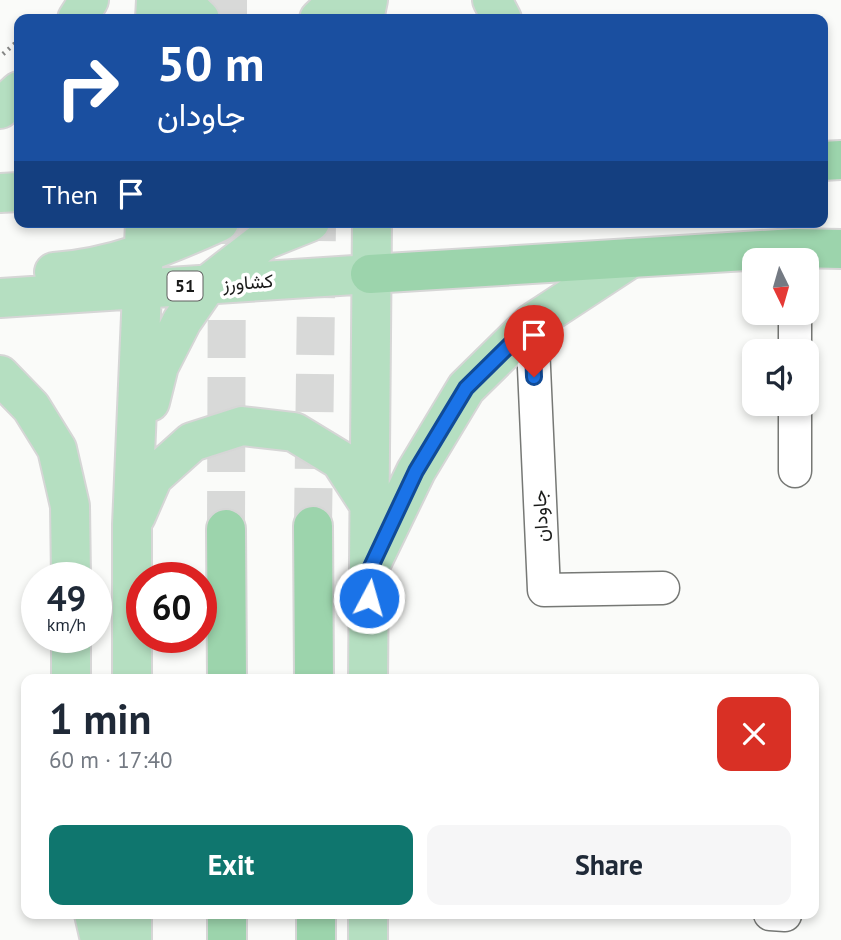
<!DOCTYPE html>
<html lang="en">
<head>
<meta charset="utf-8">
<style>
  :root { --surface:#fff; --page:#f6f6f7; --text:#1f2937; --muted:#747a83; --accent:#0f766e }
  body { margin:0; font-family:"PT Sans",Vazirmatn,sans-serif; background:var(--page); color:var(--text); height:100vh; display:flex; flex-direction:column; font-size:26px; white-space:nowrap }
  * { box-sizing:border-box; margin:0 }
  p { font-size:23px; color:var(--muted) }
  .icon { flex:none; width:38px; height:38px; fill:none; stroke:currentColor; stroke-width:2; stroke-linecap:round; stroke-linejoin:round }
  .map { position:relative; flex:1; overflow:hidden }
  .details { position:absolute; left:21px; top:674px; width:798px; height:245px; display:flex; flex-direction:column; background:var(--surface); border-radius:14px; box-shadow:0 4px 10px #0003 }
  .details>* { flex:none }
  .top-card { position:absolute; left:14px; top:14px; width:814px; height:214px; border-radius:14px; box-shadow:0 4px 10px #0003; background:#1a4fa0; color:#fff; overflow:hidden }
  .needle { width:46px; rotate:175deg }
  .tools { position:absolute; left:742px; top:248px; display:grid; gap:14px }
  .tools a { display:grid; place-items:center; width:77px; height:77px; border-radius:14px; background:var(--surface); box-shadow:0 4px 10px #0003; font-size:35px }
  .speed { position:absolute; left:21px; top:562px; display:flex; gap:14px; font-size:35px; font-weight:700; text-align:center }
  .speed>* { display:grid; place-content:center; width:91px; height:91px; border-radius:50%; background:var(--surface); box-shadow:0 4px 10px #0003; line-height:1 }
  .speed small { font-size:18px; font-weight:400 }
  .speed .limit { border:10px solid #d22; background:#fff; color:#111 }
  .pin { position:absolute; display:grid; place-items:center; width:60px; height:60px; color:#fff; margin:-72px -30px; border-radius:50% 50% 50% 0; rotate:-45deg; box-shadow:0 0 7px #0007 }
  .pin .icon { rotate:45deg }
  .me { position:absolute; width:77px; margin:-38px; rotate:6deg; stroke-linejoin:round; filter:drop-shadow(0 0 5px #0008) }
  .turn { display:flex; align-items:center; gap:24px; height:147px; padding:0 28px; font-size:32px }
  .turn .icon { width:91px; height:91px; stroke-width:2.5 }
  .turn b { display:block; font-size:49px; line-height:60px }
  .then { display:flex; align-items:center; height:66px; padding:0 28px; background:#0003; gap:14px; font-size:26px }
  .round { display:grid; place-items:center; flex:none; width:74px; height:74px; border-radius:14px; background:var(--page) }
  .summary { display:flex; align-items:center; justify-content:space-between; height:119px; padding:0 28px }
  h1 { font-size:42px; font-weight:600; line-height:52px }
  .action { display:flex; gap:14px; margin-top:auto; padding:14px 28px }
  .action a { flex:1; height:80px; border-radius:14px; background:var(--accent); color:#fff; font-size:28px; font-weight:600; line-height:80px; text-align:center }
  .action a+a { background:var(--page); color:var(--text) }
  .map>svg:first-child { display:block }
</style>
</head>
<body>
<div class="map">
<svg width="841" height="940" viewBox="0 0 841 940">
  <rect width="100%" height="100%" fill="#fafbf9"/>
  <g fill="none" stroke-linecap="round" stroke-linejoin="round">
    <path stroke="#d8d9d8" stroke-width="38" stroke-dasharray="38 19" stroke-linecap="butt" d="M228 19V0
      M313 526 317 222
      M226 529 227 222"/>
    <g stroke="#767875" stroke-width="35">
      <path id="minor" d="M795 313V352
        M532 323 544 590 663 588
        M795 404V471
        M770 914 785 915"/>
    </g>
    <g stroke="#d6d6d6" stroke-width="42">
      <path id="primary" d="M180 0 200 19
        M492 0 502 19
        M77 19 89 0
        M155 19 156 0
        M319 19 339 0
        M364 19 368 0
        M0 109 19 91
        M0 193 19 192
        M54 272C113 268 166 246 219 222
        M0 298 370 274
        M0 375 31 407 57 449 70 506 71 578
        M150 402 159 366 182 321 207 285 265 240 310 222
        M136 516 153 477 192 442 242 426 294 432 340 460 368 503
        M372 562 416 471 466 388 532 323 631 258
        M71 637V679
        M132 679V525L145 222
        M368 679 372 222
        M94 914 100 940
        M132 914V940
        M368 914V940"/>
    </g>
    <g stroke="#d6d6d6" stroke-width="42">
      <path id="trunk" d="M822 161 841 160
        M370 274 795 248 841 249
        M313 526 314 679
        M226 529 227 679
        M227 914V940
        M316 914V940"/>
    </g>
    <path stroke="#858685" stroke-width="4.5" stroke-dasharray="2 5" stroke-linecap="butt" d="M3 54 19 40"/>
    <use href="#minor" stroke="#fff" stroke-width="32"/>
    <use href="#primary" stroke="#b5dfc1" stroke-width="38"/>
    <use href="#trunk" stroke="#9cd4ac" stroke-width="38"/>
  </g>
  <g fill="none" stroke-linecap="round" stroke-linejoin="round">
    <g stroke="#114b97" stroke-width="18">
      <path id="route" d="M369 598V571L416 471 466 388 532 323 534 377"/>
    </g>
    <use href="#route" stroke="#1a73e8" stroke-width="12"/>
  </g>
  <g text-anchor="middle" stroke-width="7" stroke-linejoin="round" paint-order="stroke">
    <rect fill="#fff" stroke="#5f5f5f" stroke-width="2" x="167.5" y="271.5" width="35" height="29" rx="5"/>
    <g font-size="18" font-weight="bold" fill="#1a1b1a">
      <text x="185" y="292">51</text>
    </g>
    <g font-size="19" fill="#1a1b1a" stroke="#fff">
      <text transform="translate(248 282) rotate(-4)" y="7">کشاورز</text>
      <text transform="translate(540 516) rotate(-93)" y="7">جاودان</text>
    </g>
  </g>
</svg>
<div class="tools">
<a><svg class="needle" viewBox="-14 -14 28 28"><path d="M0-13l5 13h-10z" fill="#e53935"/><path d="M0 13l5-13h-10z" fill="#747a83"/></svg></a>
<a><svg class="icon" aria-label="sound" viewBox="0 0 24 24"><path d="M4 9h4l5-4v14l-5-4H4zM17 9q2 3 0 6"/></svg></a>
</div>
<div class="speed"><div>49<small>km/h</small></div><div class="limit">60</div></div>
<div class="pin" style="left:534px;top:377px;background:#d93025"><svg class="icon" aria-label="arrive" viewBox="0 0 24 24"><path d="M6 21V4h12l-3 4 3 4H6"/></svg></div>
<svg class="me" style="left:369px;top:598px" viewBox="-20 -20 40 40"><circle r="17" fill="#1a73e8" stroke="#fff" stroke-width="3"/><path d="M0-11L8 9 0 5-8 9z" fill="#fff"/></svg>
<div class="top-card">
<div class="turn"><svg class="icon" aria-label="right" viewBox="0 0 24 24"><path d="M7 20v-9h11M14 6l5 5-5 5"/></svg><div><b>50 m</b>جاودان</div></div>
<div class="then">Then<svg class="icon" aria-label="arrive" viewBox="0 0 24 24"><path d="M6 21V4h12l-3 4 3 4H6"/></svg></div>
</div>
<section class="details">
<div class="summary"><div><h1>1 min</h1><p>60 m · 17:40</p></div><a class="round" style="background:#d93025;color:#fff"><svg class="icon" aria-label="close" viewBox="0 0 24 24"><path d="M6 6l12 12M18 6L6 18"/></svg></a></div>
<div class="action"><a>Exit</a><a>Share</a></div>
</section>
</div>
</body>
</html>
